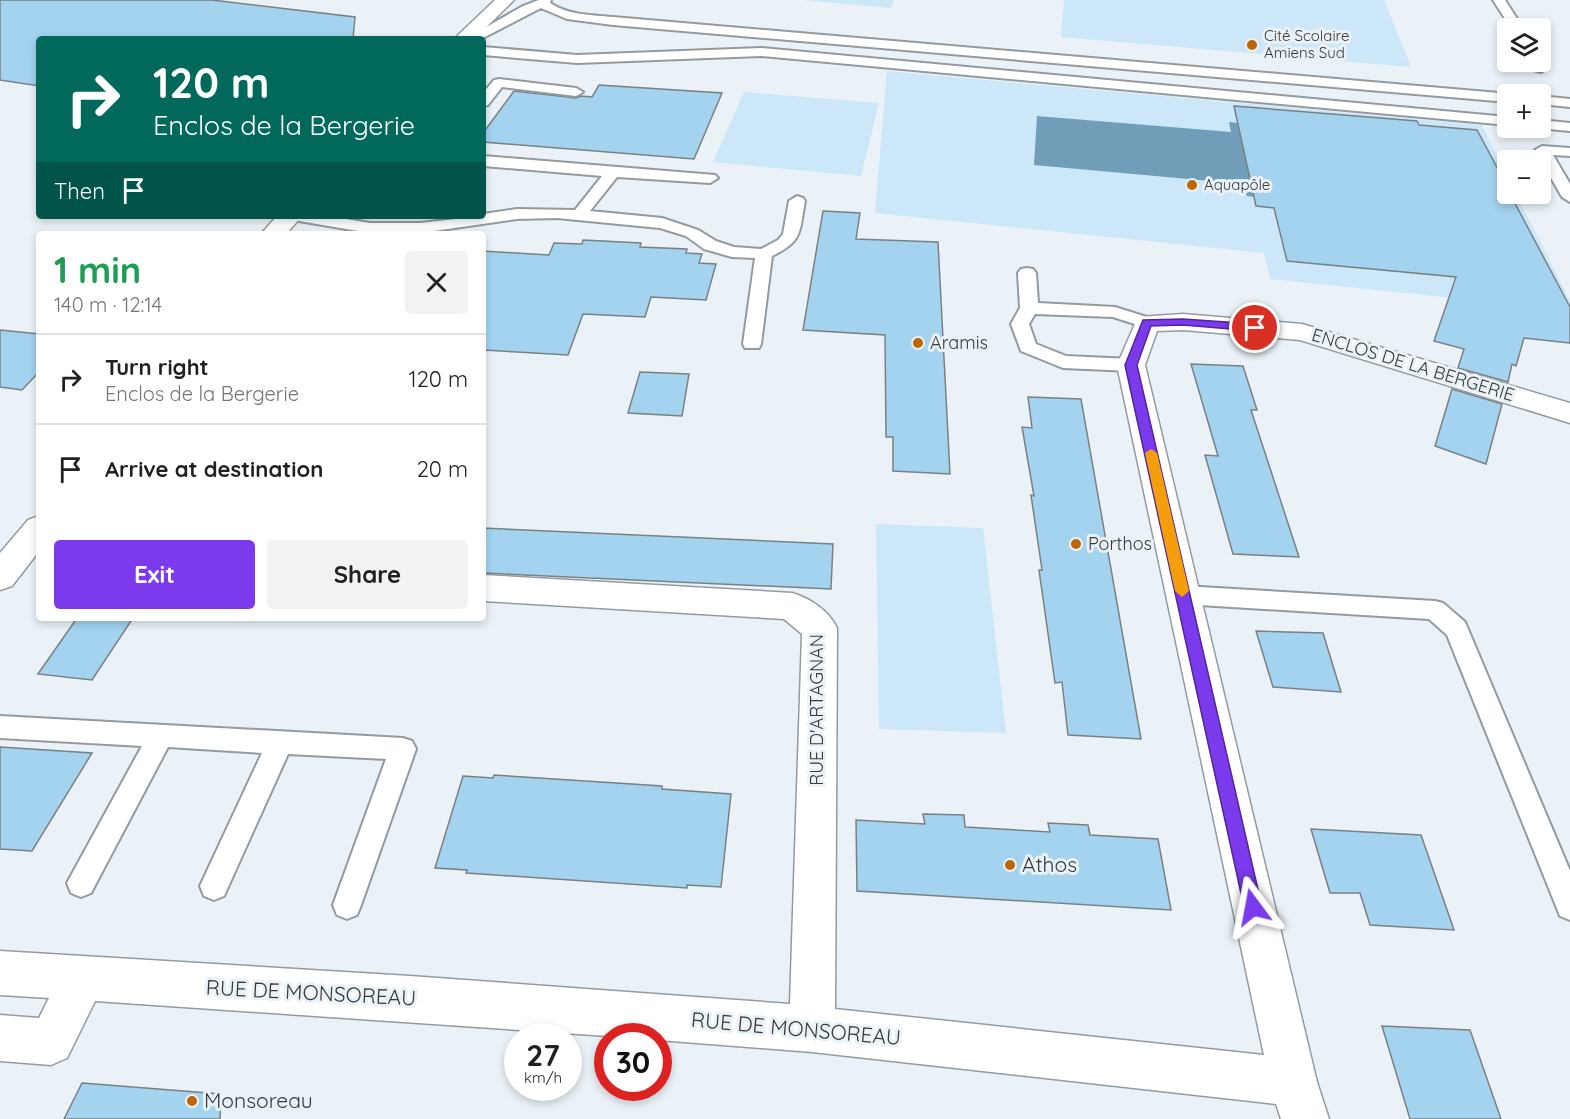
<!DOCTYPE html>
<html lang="en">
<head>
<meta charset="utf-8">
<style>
  :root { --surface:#fff; --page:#f2f2f2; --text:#202124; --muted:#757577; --line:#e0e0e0; --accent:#7c3aed }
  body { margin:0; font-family:Quicksand,sans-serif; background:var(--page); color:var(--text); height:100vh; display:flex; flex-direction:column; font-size:22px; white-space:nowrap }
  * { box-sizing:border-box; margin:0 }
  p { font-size:20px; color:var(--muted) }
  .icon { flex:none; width:33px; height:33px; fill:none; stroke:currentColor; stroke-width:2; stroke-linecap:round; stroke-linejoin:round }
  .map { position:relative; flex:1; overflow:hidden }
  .side { position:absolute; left:36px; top:231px; width:450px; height:390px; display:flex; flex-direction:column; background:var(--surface); border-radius:6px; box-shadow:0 3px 9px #0003 }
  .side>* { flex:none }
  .banner { position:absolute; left:36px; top:36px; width:450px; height:183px; border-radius:6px; box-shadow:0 3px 9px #0003; background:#00695c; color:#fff; overflow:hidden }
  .buttons { position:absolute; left:1497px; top:18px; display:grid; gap:12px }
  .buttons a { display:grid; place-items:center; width:54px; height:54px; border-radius:6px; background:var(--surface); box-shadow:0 3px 9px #0003; font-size:30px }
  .speed { position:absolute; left:504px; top:1023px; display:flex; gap:12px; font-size:30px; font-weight:700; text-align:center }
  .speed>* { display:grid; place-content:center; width:78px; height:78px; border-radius:50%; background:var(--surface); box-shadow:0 3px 9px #0003; line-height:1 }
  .speed small { font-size:15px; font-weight:400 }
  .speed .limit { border:9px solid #d22; background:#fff; color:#111 }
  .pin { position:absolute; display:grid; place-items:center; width:51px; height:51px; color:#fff; margin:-26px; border:3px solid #fff; border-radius:50%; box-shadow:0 2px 6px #0007 }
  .me { position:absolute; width:66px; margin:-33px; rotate:347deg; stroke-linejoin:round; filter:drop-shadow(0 0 4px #0008) }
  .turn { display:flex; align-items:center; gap:21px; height:126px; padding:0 18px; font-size:27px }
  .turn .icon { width:78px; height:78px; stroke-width:2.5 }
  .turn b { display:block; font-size:42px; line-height:51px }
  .then { display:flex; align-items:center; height:57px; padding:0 18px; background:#0003; gap:12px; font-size:22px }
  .round { display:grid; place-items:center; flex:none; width:63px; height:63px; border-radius:6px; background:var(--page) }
  .overview { display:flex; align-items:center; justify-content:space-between; height:102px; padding:0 18px }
  h1 { font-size:36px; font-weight:700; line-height:45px; color:#1e9e55 }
  .button { display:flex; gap:12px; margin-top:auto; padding:12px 18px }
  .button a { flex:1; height:69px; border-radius:6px; background:var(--accent); color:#fff; font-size:24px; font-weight:700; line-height:69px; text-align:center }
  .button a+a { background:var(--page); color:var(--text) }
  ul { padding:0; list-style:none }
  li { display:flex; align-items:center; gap:18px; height:90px; padding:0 18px; border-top:2px solid var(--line) }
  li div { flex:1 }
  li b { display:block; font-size:22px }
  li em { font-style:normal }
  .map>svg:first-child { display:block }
</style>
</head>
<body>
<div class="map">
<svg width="1570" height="1119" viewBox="0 0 1570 1119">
  <rect width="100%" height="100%" fill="#eaf2f7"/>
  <path fill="#cbe7f8" d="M803 0H894L891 8Z
    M1064 0H1384L1411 67 1061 37Z
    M887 71 1482 125 1507 176 1508 194H1516L1570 301V310L1270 279 1264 253 875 213Z
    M744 92 879 103 861 176 713 162Z
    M876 524 983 528 1006 733 879 729Z"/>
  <path fill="#709eb9" d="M1037 116 1231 132 1229 122 1239 123 1255 197 1247 196 1244 184 1034 165Z"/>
  <path fill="#a3d3ef" stroke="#7a8185" stroke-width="1.5" d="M0 0H212L355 17 353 39H39V86L0 80Z
    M599 85 722 93 694 159 483 142V133L514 91 576 98 581 96 592 97Z
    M1234 106 1417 121 1419 125 1477 130 1508 188V194H1510L1570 307V343L1524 338 1516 366 1512 364 1508 382 1458 368 1464 349 1434 341 1456 277 1287 261 1274 208 1256 206Z
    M823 211 860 213 856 239 938 242 950 474 893 471V437H886L885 335 803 330Z
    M583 240 641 243 640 247 687 249 686 253 702 254 699 263 716 264 706 300 651 297 645 317 583 314 568 355 483 350V251L549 255 554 243 582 244Z
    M0 330 39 334V372L22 390 0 387Z
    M1191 364 1243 366 1257 410H1251L1299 557 1233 554 1205 455 1218 456Z
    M640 372 689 374 682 416 628 413Z
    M1452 389 1502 404 1486 464 1435 446Z
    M1028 397 1081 399 1141 739 1068 735 1062 682 1055 683 1039 570H1042L1031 495 1034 496 1022 427 1032 428Z
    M483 528 833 544 831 589 483 573Z
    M77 618H133L92 680 38 674Z
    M1256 631 1323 633 1341 692 1273 687Z
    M0 747 92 753 32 851 0 849Z
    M494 775 662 786V789L731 794 721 887 687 885V888L466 873 467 870 435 868 463 776 493 778Z
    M923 814 964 815 965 827 1050 832 1048 823 1088 825 1090 835 1158 839 1171 910 857 891 856 820 925 824Z
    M1311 829 1421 835 1454 930 1370 925 1360 893H1330Z
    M1382 1026 1470 1030 1501 1119H1410Z
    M82 1083 221 1094 220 1119H64Z"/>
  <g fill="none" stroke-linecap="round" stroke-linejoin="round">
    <g stroke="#949ba0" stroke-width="4">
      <path id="service" d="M539 0H551L550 3C568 15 591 15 613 17L1511 94H1508V102L613 25 567 19 541 8 481 39H465L523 6Z
        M1493 0H1505L1523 28H1511Z
        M483 47 577 55 761 48 1508 117V125L761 56 577 63 483 55Z
        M1540 59 1548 68 1541 72 1536 71 1530 62H1540Z
        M499 79 576 88 583 92 576 96 502 87 488 105 483 106V93L494 80Z
        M1540 96 1570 99V107L1540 104Z
        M1540 120 1570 123V131L1537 128H1540Z
        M1542 146 1570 148V156L1553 155 1570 184V202L1562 197 1535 150Z
        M483 156 715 175 718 178 710 183 617 177 590 211 662 218 698 230 716 241 734 247 761 249 778 240 783 234 789 201 797 196 803 198 805 201C799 233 803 241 772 256L761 344 759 348H745L743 344 755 258 732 257 704 249 686 236 660 228 557 218 517 219 420 233H370L299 221 291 216H328L370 223H420L483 216V214L517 209 575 210 602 176 483 166Z
        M1027 268 1033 269 1036 273 1038 303 1115 307 1153 319 1156 323 1153 327 1147 328 1113 317 1035 314 1029 324 1036 344 1066 356 1131 359 1138 361 1140 365 1138 369 1131 371 1063 368 1021 351 1011 324 1020 308 1018 273 1021 269Z
        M1183 586 1435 601 1443 603 1465 622 1570 871V920L1560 916 1447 635 1429 619 1183 604 1175 601 1171 595 1175 589Z
        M0 716 403 738 412 741 416 749 361 905 357 915 347 919 337 915 333 905 386 759 288 754 224 896 214 900 204 896 200 886 262 753 168 747 91 893 81 897 71 893 67 883 142 746 0 738Z"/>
    </g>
    <g stroke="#949ba0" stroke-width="3">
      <path id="minor" d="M1183 314 1302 324 1570 403V423L1300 340 1183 330 1157 331 1145 365 1317 1082 1329 1119H1281L1276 1104 812 1052 658 1040V1036H608L95 1001 67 1058 51 1065 0 1061V1015L39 1018 49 998 0 995V951L410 976 790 1004 802 634 784 619 483 601V575L792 593C810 598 829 611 837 628L835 1009 1264 1055 1117 365 1138 317Z"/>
    </g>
    <g stroke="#949ba0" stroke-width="3">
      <path id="tertiary" d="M495 0H514L474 39H454Z
        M277 216H302L286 234H261Z
        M39 516V551L12 586 0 590V553L28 520Z"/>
    </g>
    <use href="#service" fill="#fff" fill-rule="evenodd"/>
    <use href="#minor" fill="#fff" fill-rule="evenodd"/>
    <use href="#tertiary" fill="#fff" fill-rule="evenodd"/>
  </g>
  <path fill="#7c3aed" stroke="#51269a" stroke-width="1.5" d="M1183 319 1255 324 1260 328 1255 331 1183 325 1151 326 1137 365 1262 907 1259 913 1253 915 1247 913 1244 907 1125 365 1143 320Z"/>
  <path fill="#f59e0b" d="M1151 449 1157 453 1189 591 1182 597 1175 591 1145 453Z"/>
  <g fill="#be6600" stroke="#eaf2f7" stroke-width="2">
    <circle cx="1252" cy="45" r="6"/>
    <circle cx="1192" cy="185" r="6"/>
    <circle cx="918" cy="343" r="6"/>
    <circle cx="1076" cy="544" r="6"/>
    <circle cx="1010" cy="865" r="6"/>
    <circle cx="192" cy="1101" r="6"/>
  </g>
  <g text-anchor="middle" stroke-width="6" stroke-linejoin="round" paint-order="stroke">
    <g font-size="15" fill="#36393a" stroke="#eaf2f7" text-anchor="start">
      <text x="1264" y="41">Cité Scolaire<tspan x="1264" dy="17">Amiens Sud</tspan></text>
      <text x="1204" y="190">Aquapôle</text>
    </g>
    <g font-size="18" fill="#36393a" stroke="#eaf2f7" text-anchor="start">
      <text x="930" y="349">Aramis</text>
      <text x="1088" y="550">Porthos</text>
    </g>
    <g font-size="18" fill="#36393a" stroke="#eaf2f7">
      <text transform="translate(1413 365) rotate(17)" y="6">ENCLOS DE LA BERGERIE</text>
      <text transform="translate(817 710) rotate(-90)" y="6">RUE D'ARTAGNAN</text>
    </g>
    <g font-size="21" fill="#36393a" stroke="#eaf2f7" text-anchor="start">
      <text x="1022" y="872">Athos</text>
      <text x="204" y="1108">Monsoreau</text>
    </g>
    <g font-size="21" fill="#36393a" stroke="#eaf2f7">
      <text transform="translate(311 993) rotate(3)" y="7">RUE DE MONSOREAU</text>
      <text transform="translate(796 1029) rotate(5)" y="7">RUE DE MONSOREAU</text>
    </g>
  </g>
</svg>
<div class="buttons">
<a><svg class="icon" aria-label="layers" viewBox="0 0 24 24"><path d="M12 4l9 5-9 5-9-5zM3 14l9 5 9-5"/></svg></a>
<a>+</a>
<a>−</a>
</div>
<div class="speed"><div>27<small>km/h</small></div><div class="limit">30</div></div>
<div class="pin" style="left:1255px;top:328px;background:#d93025"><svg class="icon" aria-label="arrive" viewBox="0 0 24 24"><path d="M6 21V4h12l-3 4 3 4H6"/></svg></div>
<svg class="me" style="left:1253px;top:907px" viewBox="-20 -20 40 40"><path d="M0-17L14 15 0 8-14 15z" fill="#7c3aed" stroke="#fff" stroke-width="4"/></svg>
<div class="banner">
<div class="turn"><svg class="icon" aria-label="right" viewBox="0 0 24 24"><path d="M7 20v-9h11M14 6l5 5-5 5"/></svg><div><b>120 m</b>Enclos de la Bergerie</div></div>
<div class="then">Then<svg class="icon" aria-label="arrive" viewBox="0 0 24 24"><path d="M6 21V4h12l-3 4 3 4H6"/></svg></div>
</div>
<section class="side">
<div class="overview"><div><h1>1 min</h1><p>140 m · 12:14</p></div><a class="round"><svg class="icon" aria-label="close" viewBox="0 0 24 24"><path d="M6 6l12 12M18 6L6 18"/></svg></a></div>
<ul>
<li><svg class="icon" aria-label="right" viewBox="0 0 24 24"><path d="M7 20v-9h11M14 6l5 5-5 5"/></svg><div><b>Turn right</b><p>Enclos de la Bergerie</p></div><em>120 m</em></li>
<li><svg class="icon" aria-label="arrive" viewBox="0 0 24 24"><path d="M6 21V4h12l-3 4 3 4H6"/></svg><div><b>Arrive at destination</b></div><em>20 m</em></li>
</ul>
<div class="button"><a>Exit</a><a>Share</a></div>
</section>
</div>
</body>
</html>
